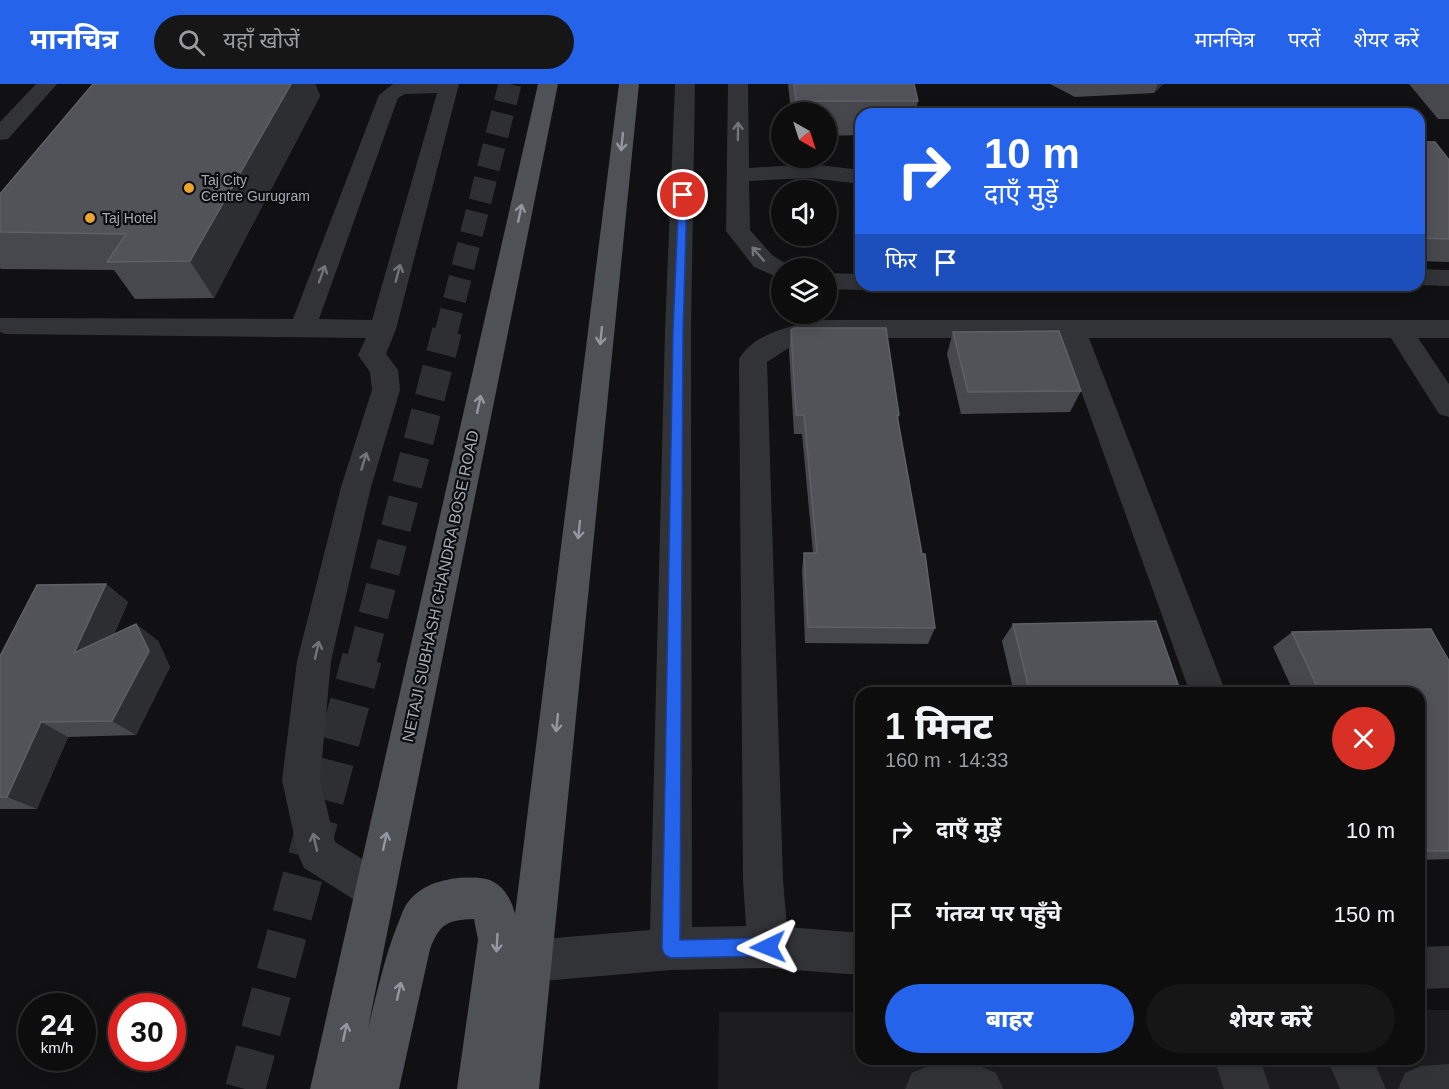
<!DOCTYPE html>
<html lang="hi">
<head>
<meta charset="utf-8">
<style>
  :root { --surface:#0d0d0e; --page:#161617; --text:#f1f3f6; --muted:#9a9c9e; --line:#2d2d2e; --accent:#2563eb }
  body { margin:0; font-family:Helvetica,"Noto Sans Devanagari",sans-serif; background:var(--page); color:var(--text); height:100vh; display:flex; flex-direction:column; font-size:22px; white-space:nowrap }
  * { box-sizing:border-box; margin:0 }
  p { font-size:20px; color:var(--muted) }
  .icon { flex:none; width:33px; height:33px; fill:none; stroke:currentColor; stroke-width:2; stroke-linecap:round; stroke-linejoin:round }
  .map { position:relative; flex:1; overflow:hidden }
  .panel { position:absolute; left:855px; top:603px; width:570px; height:378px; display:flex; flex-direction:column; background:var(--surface); border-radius:18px; box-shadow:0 3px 15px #0003,0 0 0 2px var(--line) }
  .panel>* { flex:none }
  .guide { position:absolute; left:855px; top:24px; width:570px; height:183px; border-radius:18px; box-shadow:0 3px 15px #0003,0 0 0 2px var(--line); background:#2563eb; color:#fff; overflow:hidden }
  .needle { width:39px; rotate:141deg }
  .fabs { position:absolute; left:771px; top:18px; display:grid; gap:12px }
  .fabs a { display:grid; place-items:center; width:66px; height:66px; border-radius:50%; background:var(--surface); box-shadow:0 3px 15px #0003,0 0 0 2px var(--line); font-size:30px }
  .speed { position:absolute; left:18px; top:909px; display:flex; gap:12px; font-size:30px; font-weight:700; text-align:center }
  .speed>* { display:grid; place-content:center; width:78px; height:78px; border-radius:50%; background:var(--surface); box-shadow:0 3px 15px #0003,0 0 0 2px var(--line); line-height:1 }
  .speed small { font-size:15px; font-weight:400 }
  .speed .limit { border:9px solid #d22; background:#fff; color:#111 }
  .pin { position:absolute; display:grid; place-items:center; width:51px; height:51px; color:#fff; margin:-26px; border:3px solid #fff; border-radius:50%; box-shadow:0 2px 6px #0007 }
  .me { position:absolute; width:66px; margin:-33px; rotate:268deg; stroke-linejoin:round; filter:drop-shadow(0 0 4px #0008) }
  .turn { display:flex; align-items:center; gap:21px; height:126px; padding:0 30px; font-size:27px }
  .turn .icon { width:78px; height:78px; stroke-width:2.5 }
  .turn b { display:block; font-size:42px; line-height:51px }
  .then { display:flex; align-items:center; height:57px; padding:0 30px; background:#0003; gap:12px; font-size:22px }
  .round { display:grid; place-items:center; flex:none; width:63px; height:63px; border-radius:32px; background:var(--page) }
  .summary { display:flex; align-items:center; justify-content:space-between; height:102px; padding:0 30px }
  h1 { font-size:36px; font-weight:800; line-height:45px }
  .cta { display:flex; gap:12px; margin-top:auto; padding:12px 30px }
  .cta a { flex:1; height:69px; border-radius:36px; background:var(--accent); color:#fff; font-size:24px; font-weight:800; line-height:69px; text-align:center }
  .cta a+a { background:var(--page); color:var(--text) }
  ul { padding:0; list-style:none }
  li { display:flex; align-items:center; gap:18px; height:84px; padding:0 30px }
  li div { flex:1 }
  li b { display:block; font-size:22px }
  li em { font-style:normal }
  header { display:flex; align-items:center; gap:36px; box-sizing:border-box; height:84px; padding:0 30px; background:var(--accent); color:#fff }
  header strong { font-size:28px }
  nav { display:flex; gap:33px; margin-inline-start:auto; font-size:21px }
  .search { width:420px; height:54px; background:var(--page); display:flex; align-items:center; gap:15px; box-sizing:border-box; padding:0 21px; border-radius:33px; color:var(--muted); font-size:22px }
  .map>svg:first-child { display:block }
</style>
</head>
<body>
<header>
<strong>मानचित्र</strong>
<div class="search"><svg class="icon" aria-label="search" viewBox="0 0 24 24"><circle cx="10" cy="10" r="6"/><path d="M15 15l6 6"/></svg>यहाँ खोजें</div>
<nav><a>मानचित्र</a><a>परतें</a><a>शेयर करें</a></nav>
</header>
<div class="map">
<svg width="1449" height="1005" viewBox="0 0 1449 1005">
  <rect width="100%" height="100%" fill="#111113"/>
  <path fill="#1d1d20" d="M1419 926H1449V1005H718L719 928H861V975H1419Z"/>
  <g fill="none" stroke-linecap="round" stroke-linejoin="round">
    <path stroke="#2e2f33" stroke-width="23" stroke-dasharray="23 11" stroke-linecap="butt" d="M446 249 510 0"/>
    <path stroke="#2e2f33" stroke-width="30" stroke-dasharray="30 15" stroke-linecap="butt" d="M362 575 447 247"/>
    <path stroke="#2e2f33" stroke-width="40" stroke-dasharray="40 20" stroke-linecap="butt" d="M245 1005 362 574"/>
    <path fill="#323337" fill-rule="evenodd" d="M36 0H57L8 55 0 56V38Z
      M393 0H459L396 245 386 270 398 286 400 306 371 403 331 577 320 696 335 758 389 792 395 806 389 820 375 826 361 820 304 784 298 770 282 696 297 577 341 403 372 306 370 288 358 271 366 254 5 250 0 248V234L293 235 379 11ZM437 9 372 236 319 235 398 14 405 10Z
      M675 0H695L691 247 692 843 746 842 743 796 739 275C755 248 792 242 820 236H1449V254H1418L1449 300V333L1439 330 1391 254H1089L1226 609H1190L1062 254H820L793 261 767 278 783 796 787 843 861 849V891L768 884 671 886 531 898 516 892 510 877 516 862 531 856 650 846 665 247Z
      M728 0H748L749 84 810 80 861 86V100L810 94 749 97 750 146 772 171 793 184H782V195L754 183 726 147Z
      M1419 185 1449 186V202L1419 201Z
      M826 189 861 190V201H872L861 206 826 205Z
      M1449 862V904L1419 905V863Z
      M1214 975H1260L1270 1005H1224Z
      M1327 975H1373L1386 1005H1340Z
      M1449 980V1005H1398L1405 989 1421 982Z
      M928 982H980L996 989 1003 1005H905L912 989Z"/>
    <path fill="#4e5156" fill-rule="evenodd" d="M538 0H558L368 944C377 909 384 875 397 842 400 836 402 827 406 821 422 797 454 792 480 794 500 795 511 813 515 830L619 0H639L539 1005H457L478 856 474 835C448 836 440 839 430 865L399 1005H310Z"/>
  </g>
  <path fill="#47484e" d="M93 0H315L320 12 214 214 135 215 114 186 1 185 0 184V110Z
    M788 0H914L918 17 915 30H861V51L826 52V28H791Z
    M1050 0H1163L1154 9 1075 13Z
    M1409 0H1449V35H1438Z
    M1419 58 1449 76V178L1419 177Z
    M791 246 899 331 898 337 935 544 928 560 805 559 802 486 804 469H813L802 350H794L789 266Z
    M953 248 1081 307 1070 328 961 330 947 270Z
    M106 500 128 518 114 550 136 540 158 557 170 583 136 651 68 653 37 725H0V572Z
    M1013 540 1181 609H1014L1002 557Z
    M1292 548 1449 577V775L1419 776V609H1294L1273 563Z"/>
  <path fill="#2d2e32" d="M291 0H315L320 12 214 214 190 177Z
    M1158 0H1163L1154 9Z
    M106 500 128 518 99 585 74 569Z
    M136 540 158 557 170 583 136 651 112 637Z
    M41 638 68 653 37 725 7 713Z"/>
  <path fill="#515359" stroke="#5e6067" stroke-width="1.5" d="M93 0H291L190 177 107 178 126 150 0 148V110Z
    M794 0H914L918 17H796Z
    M1419 58H1435L1449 76V155L1419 154Z
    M794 244H886L899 331H897L922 470H925L935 544 808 543 804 469H817L804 331H796L791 246Z
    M1059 247 1081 307 968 308 953 248Z
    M106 500 74 569 136 540 149 567 112 637 41 638 7 713H0V572L37 501Z
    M1156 537 1181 609H1030L1013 540Z
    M1431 545 1449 577V767H1428L1419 748V609H1320L1292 548Z"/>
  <defs><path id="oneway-shaft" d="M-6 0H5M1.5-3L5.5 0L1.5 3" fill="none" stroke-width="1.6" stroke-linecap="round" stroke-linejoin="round" transform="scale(1.5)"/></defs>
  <g stroke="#70747b">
    <use href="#oneway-shaft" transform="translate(738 47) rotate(-89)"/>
    <use href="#oneway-shaft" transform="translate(758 170) rotate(-131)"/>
    <use href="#oneway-shaft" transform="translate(398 189) rotate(-75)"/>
    <use href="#oneway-shaft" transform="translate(322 190) rotate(-70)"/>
    <use href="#oneway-shaft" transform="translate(364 377) rotate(-73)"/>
    <use href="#oneway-shaft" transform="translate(317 566) rotate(-77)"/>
    <use href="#oneway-shaft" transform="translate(315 758) rotate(-103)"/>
  </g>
  <g stroke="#9297a0">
    <use href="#oneway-shaft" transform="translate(622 58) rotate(96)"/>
    <use href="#oneway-shaft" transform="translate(520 129) rotate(-78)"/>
    <use href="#oneway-shaft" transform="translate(601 252) rotate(96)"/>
    <use href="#oneway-shaft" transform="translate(479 320) rotate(-78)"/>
    <use href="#oneway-shaft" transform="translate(579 446) rotate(96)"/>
    <use href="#oneway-shaft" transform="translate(557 639) rotate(96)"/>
    <use href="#oneway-shaft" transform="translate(385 757) rotate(-78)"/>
    <use href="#oneway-shaft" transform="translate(497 859) rotate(93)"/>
    <use href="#oneway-shaft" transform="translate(399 907) rotate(-77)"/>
    <use href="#oneway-shaft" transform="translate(345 948) rotate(-78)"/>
  </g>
  <path fill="#2563eb" stroke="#184099" stroke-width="1.5" d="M679 109 687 111 683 247 680 856 768 854 774 857 777 863 774 869 768 872 671 874 665 871 662 865 673 247Z"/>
  <g fill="#eaa432" stroke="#0c0c0e" stroke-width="2">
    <circle cx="189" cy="104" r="6"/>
    <circle cx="90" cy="134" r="6"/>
  </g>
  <g text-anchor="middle" stroke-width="4.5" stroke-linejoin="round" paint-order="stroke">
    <g font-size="14" fill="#a3a9b3" stroke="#0c0c0e" text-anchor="start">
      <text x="201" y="101">Taj City<tspan x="201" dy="16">Centre Gurugram</tspan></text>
      <text x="102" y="139">Taj Hotel</text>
    </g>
    <g font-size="16" fill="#a3a9b3" stroke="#0c0c0e">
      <text transform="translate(440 502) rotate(-78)" y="6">NETAJI SUBHASH CHANDRA BOSE ROAD</text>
    </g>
  </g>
</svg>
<div class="fabs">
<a><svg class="needle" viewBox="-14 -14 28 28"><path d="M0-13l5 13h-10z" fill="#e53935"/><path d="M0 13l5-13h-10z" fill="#9a9c9e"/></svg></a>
<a><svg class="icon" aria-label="sound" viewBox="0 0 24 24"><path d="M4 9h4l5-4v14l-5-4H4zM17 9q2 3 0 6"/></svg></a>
<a><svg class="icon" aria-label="layers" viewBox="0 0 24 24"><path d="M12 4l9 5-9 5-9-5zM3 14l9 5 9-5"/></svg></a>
</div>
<div class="speed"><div>24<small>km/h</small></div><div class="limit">30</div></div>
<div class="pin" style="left:683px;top:111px;background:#d93025"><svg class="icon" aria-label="arrive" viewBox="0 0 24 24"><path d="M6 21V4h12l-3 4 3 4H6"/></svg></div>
<svg class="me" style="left:768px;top:863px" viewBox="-20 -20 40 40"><path d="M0-17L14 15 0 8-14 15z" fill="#2563eb" stroke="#fff" stroke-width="4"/></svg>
<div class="guide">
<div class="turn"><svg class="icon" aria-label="right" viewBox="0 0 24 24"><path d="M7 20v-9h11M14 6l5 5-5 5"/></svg><div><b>10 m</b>दाएँ मुड़ें</div></div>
<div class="then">फिर<svg class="icon" aria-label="arrive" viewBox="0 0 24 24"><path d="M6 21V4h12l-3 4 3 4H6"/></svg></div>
</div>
<section class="panel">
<div class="summary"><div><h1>1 मिनट</h1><p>160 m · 14:33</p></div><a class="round" style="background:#d93025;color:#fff"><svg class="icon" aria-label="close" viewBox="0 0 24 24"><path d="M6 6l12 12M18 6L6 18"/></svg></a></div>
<ul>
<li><svg class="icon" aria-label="right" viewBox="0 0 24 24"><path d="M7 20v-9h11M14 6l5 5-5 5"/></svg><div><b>दाएँ मुड़ें</b></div><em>10 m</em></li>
<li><svg class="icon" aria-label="arrive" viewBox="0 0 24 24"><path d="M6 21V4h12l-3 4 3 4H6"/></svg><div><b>गंतव्य पर पहुँचे</b></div><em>150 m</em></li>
</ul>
<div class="cta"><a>बाहर</a><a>शेयर करें</a></div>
</section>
</div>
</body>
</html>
